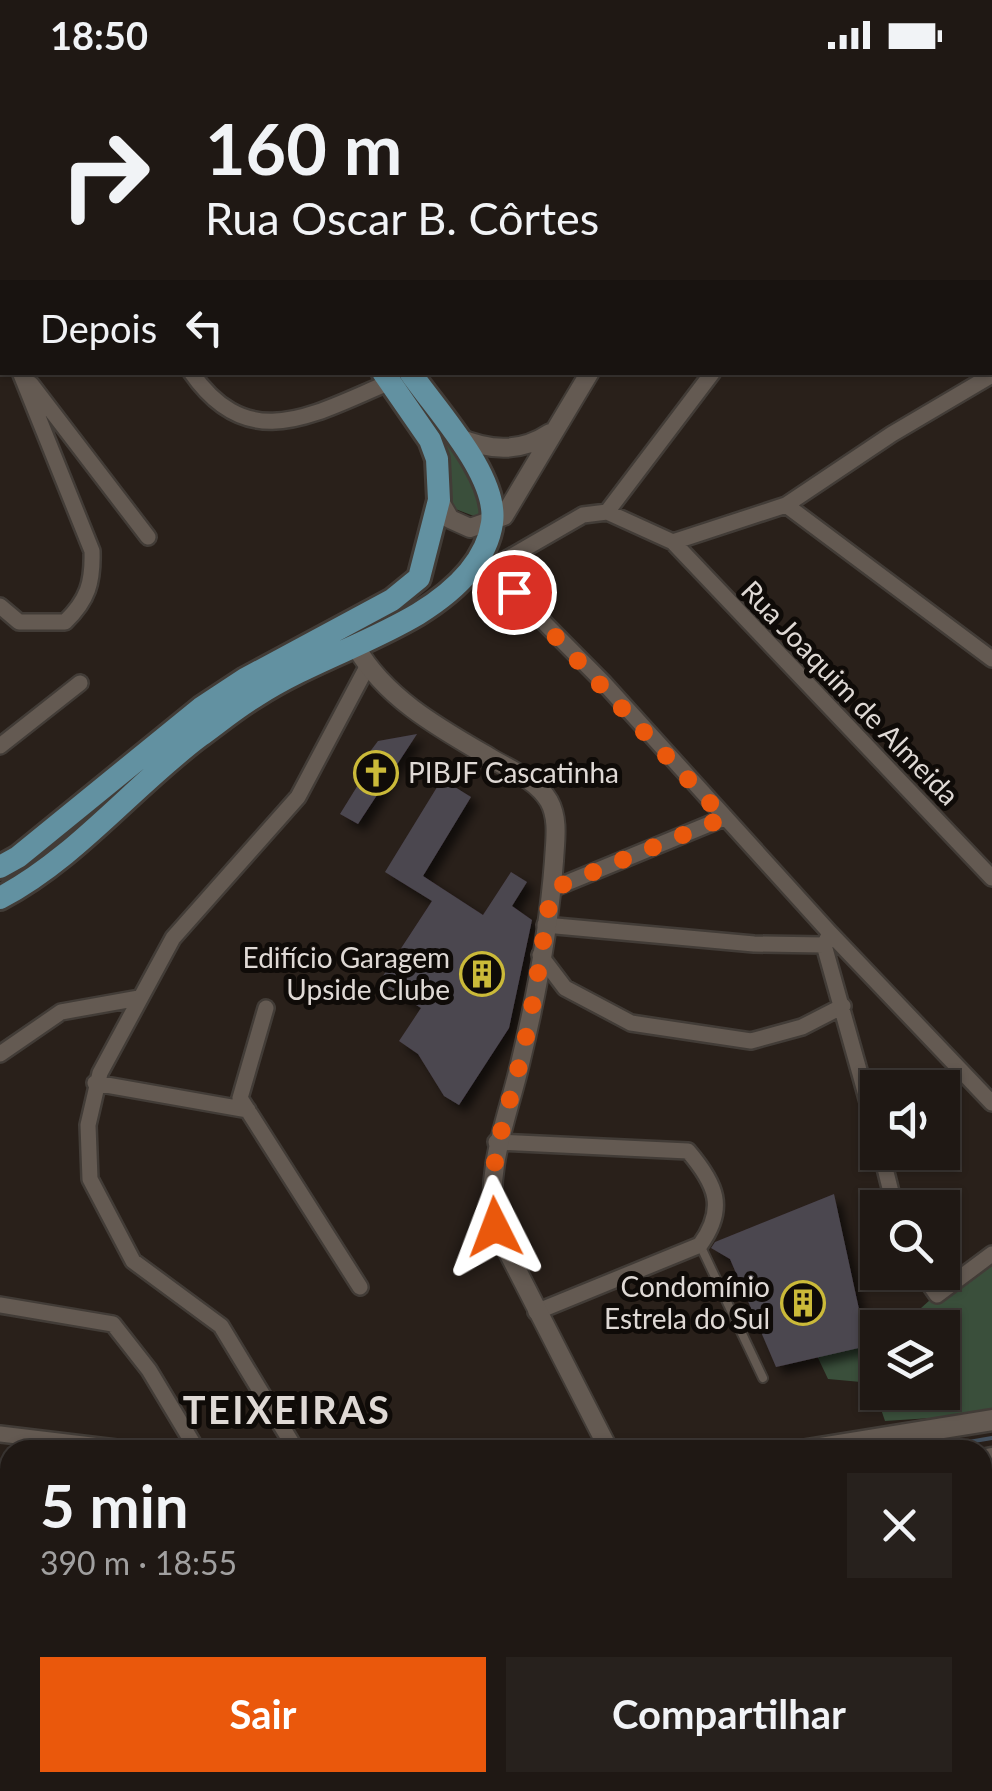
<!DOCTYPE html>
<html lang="pt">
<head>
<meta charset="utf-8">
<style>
  :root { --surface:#1f1814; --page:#27211d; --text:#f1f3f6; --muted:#a1a0a0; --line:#3c3734; --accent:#ea580c }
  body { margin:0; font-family:Lato,sans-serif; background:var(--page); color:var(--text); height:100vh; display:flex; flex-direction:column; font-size:38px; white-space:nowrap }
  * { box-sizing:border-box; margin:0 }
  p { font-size:32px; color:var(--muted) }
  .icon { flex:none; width:55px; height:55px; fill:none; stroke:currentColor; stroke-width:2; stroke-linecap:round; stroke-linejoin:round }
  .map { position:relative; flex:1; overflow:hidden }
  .side { position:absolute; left:0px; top:1370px; width:992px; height:352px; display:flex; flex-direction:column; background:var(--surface); border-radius:30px 30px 0 0; box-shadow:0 2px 8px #0004,0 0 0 2px var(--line) }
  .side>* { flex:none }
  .banner { position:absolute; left:0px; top:0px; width:992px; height:305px; box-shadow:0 2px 8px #0004,0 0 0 2px var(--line); background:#1f1814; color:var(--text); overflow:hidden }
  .controls { position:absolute; left:860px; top:1000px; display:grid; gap:20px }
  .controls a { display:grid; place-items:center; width:100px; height:100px; border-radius:0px; background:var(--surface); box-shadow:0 2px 8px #0004,0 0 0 2px var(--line); font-size:50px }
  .pin { position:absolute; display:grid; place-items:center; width:85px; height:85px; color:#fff; margin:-42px; border:5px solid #fff; border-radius:50%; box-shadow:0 2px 10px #0007 }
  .me { position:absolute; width:110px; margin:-55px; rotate:357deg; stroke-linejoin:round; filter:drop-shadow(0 0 8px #0008) }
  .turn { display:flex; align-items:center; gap:35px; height:210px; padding:0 40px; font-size:45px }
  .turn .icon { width:130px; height:130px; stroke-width:2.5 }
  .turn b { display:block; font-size:70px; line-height:85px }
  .then { display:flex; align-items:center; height:95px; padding:0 40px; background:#0003; gap:20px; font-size:38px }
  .round { display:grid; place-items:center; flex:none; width:105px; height:105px; border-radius:0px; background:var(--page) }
  .head { display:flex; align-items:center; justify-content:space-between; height:170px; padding:0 40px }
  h1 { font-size:60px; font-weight:700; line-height:75px }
  .primary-button { display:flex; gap:20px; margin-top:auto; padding:20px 40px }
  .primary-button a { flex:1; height:115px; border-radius:0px; background:var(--accent); color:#fff; font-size:40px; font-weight:700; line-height:115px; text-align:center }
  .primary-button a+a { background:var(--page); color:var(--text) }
  .status { display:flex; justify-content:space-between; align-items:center; height:70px; padding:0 50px; background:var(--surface); direction:ltr }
  .status svg { height:28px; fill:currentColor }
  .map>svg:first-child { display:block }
</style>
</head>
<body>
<div class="status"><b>18:50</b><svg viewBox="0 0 49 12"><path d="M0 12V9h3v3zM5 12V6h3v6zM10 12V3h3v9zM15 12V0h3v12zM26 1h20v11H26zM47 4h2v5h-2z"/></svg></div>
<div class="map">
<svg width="992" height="1721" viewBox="0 0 992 1721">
  <defs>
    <filter id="shadow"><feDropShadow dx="7" dy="7" stdDeviation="5" flood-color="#0009"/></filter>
  </defs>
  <rect width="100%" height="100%" fill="#29201a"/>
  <path fill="#3a4f3b" d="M420 331 477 415 485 445 479 448 450 437 416 334Z
    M992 1175V1344L885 1351 872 1313 828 1309 810 1271 877 1260 878 1322H942V1258L888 1257 903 1254Z"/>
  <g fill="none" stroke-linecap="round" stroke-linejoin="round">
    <path stroke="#43505e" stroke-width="4" d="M922 1380 992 1368
      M459 1721 462 1712"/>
  </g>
  <path fill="#4c4650" filter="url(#shadow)" d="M417 664 358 754 340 744 361 710 360 695 378 671Z
    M442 709 471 727 423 806 483 845 511 802 527 812 512 836 532 850 509 958 459 1035 444 1026 418 984 399 971 421 938 379 912 432 831 385 802Z
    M834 1124 867 1276 776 1297 730 1189 711 1178 715 1172Z"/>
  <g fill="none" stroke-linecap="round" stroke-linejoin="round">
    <g stroke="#423c37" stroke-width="12">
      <path id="service" d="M700 1175 763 1308"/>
    </g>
    <g stroke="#423c37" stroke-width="20">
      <path id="minor" d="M582 0 584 2
        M0 25 2 29
        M990 106H992
        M0 273 2 277
        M191 302C249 386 313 344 390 312
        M31 314 148 467
        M786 435 992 589
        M607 442 713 302
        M673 472 992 808
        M480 488 603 612 830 863 824 875 878 1068
        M486 501 583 445 607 442 673 472 786 435 892 364 992 305
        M0 536 19 552H65C88 530 93 512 92 481L20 302
        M0 676 80 613
        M552 819 724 748
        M545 855 754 874 824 875
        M830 863 992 1033
        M540 885 565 918 631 953 751 971 802 957 843 936
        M266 938 240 1028 360 1217
        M0 984 61 942 139 928
        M95 1013 248 1040
        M496 1072 688 1081C716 1114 727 1138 700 1175L536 1242
        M881 1082 895 1138
        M921 1202 937 1225 992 1184
        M0 1235 113 1254 149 1300 197 1380
        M0 1364 133 1380
        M296 1380 221 1256 133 1191 90 1109 88 1055 100 1003 173 868 298 727 367 597
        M0 1406 10 1412
        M982 1613H992
        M222 1712 232 1717 246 1712
        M406 1712 411 1721
        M635 1712 639 1721
        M45 1721 52 1712"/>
    </g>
    <g stroke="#423c37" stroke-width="22">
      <path id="tertiary" d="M387 0 389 2
        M609 2 610 0
        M811 2 814 0
        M457 367C490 381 520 383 550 363
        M439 430 450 449 470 458 504 446 590 302
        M356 577C385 628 439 658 489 687 510 700 536 709 549 731 559 749 555 771 554 791 549 858 536 928 520 994 507 1050 485 1098 495 1157L609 1380"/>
    </g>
    <g stroke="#423c37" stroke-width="25">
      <path id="secondary" d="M807 1380 992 1350
        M982 1390 992 1388
        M434 1721 437 1712
        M473 1721 477 1712"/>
    </g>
    <g stroke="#423c37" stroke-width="28">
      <path id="primary" d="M173 0 175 2
        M200 0 202 2
        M0 797 18 787 201 638 245 609 392 530 419 508 439 430 437 389 430 370 383 302
        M0 828C75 789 133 716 200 666 218 653 236 638 256 626 307 593 366 575 418 544 452 523 486 494 492 453 499 406 435 339 410 302"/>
    </g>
    <use href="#service" stroke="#645a52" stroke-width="8"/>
    <use href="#minor" stroke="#645a52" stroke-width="15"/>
    <use href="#tertiary" stroke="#645a52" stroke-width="18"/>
    <use href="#secondary" stroke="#645a52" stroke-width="20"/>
    <use href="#primary" stroke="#6291a1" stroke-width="22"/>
  </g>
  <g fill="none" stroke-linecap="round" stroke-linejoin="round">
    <path stroke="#ea580c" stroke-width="18" stroke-dasharray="0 32.4" d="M495 1157C485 1099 505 1051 519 996 534 939 541 878 552 819L724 748 514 522"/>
  </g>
  <defs>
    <g id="church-ring" transform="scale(2.25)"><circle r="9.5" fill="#0f0b08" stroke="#cbba39" stroke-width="1.5"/><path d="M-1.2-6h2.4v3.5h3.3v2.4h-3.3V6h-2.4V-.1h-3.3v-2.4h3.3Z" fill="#cbba39"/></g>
    <g id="building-ring" transform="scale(2.25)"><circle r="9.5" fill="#0f0b08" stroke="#cbba39" stroke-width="1.5"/><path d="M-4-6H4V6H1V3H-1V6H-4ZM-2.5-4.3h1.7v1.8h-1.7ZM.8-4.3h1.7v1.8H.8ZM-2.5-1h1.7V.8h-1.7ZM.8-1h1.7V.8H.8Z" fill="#cbba39"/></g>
  </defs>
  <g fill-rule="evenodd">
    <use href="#church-ring" x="376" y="703"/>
    <use href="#building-ring" x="482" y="904"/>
    <use href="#building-ring" x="803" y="1233"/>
  </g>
  <g text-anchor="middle" stroke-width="10" stroke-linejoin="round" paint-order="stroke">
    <g font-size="28" fill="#dfd9d5" stroke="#0f0b08">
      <text transform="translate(850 623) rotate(46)" y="10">Rua Joaquim de Almeida</text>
    </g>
    <g font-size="28" fill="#dfd9d5" stroke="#0f0b08" text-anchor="end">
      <text x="408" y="713" text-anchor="start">PIBJF Cascatinha</text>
      <text x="450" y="898">Edifício Garagem<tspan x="450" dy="32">Upside Clube</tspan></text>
      <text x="770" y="1227">Condomínio<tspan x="770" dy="32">Estrela do Sul</tspan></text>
    </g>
    <g font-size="38" font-weight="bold" letter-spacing="2.5" fill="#dfd9d5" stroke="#0f0b08">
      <text x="287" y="1354">TEIXEIRAS</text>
    </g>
  </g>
</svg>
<div class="controls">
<a><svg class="icon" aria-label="sound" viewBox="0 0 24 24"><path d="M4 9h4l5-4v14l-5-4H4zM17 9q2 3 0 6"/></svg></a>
<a><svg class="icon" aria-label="search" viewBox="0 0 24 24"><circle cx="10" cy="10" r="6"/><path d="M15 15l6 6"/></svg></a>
<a><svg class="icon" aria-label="layers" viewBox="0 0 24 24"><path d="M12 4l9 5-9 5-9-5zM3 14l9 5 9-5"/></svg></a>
</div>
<div class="pin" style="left:514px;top:522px;background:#d93025"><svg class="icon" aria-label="arrive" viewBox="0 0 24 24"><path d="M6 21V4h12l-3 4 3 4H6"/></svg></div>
<svg class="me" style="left:495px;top:1157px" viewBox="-20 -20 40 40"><path d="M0-17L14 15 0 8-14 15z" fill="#ea580c" stroke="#fff" stroke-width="4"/></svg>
<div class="banner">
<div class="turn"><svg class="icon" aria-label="right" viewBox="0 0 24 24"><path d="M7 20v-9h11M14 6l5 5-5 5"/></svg><div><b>160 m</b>Rua Oscar B. Côrtes</div></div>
<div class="then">Depois<svg class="icon" aria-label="left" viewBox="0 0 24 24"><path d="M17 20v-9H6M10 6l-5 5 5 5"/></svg></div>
</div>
<section class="side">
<div class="head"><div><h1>5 min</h1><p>390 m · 18:55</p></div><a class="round"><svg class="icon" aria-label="close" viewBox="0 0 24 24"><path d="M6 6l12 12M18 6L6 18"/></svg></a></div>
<div class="primary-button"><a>Sair</a><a>Compartilhar</a></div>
</section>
</div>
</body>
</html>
